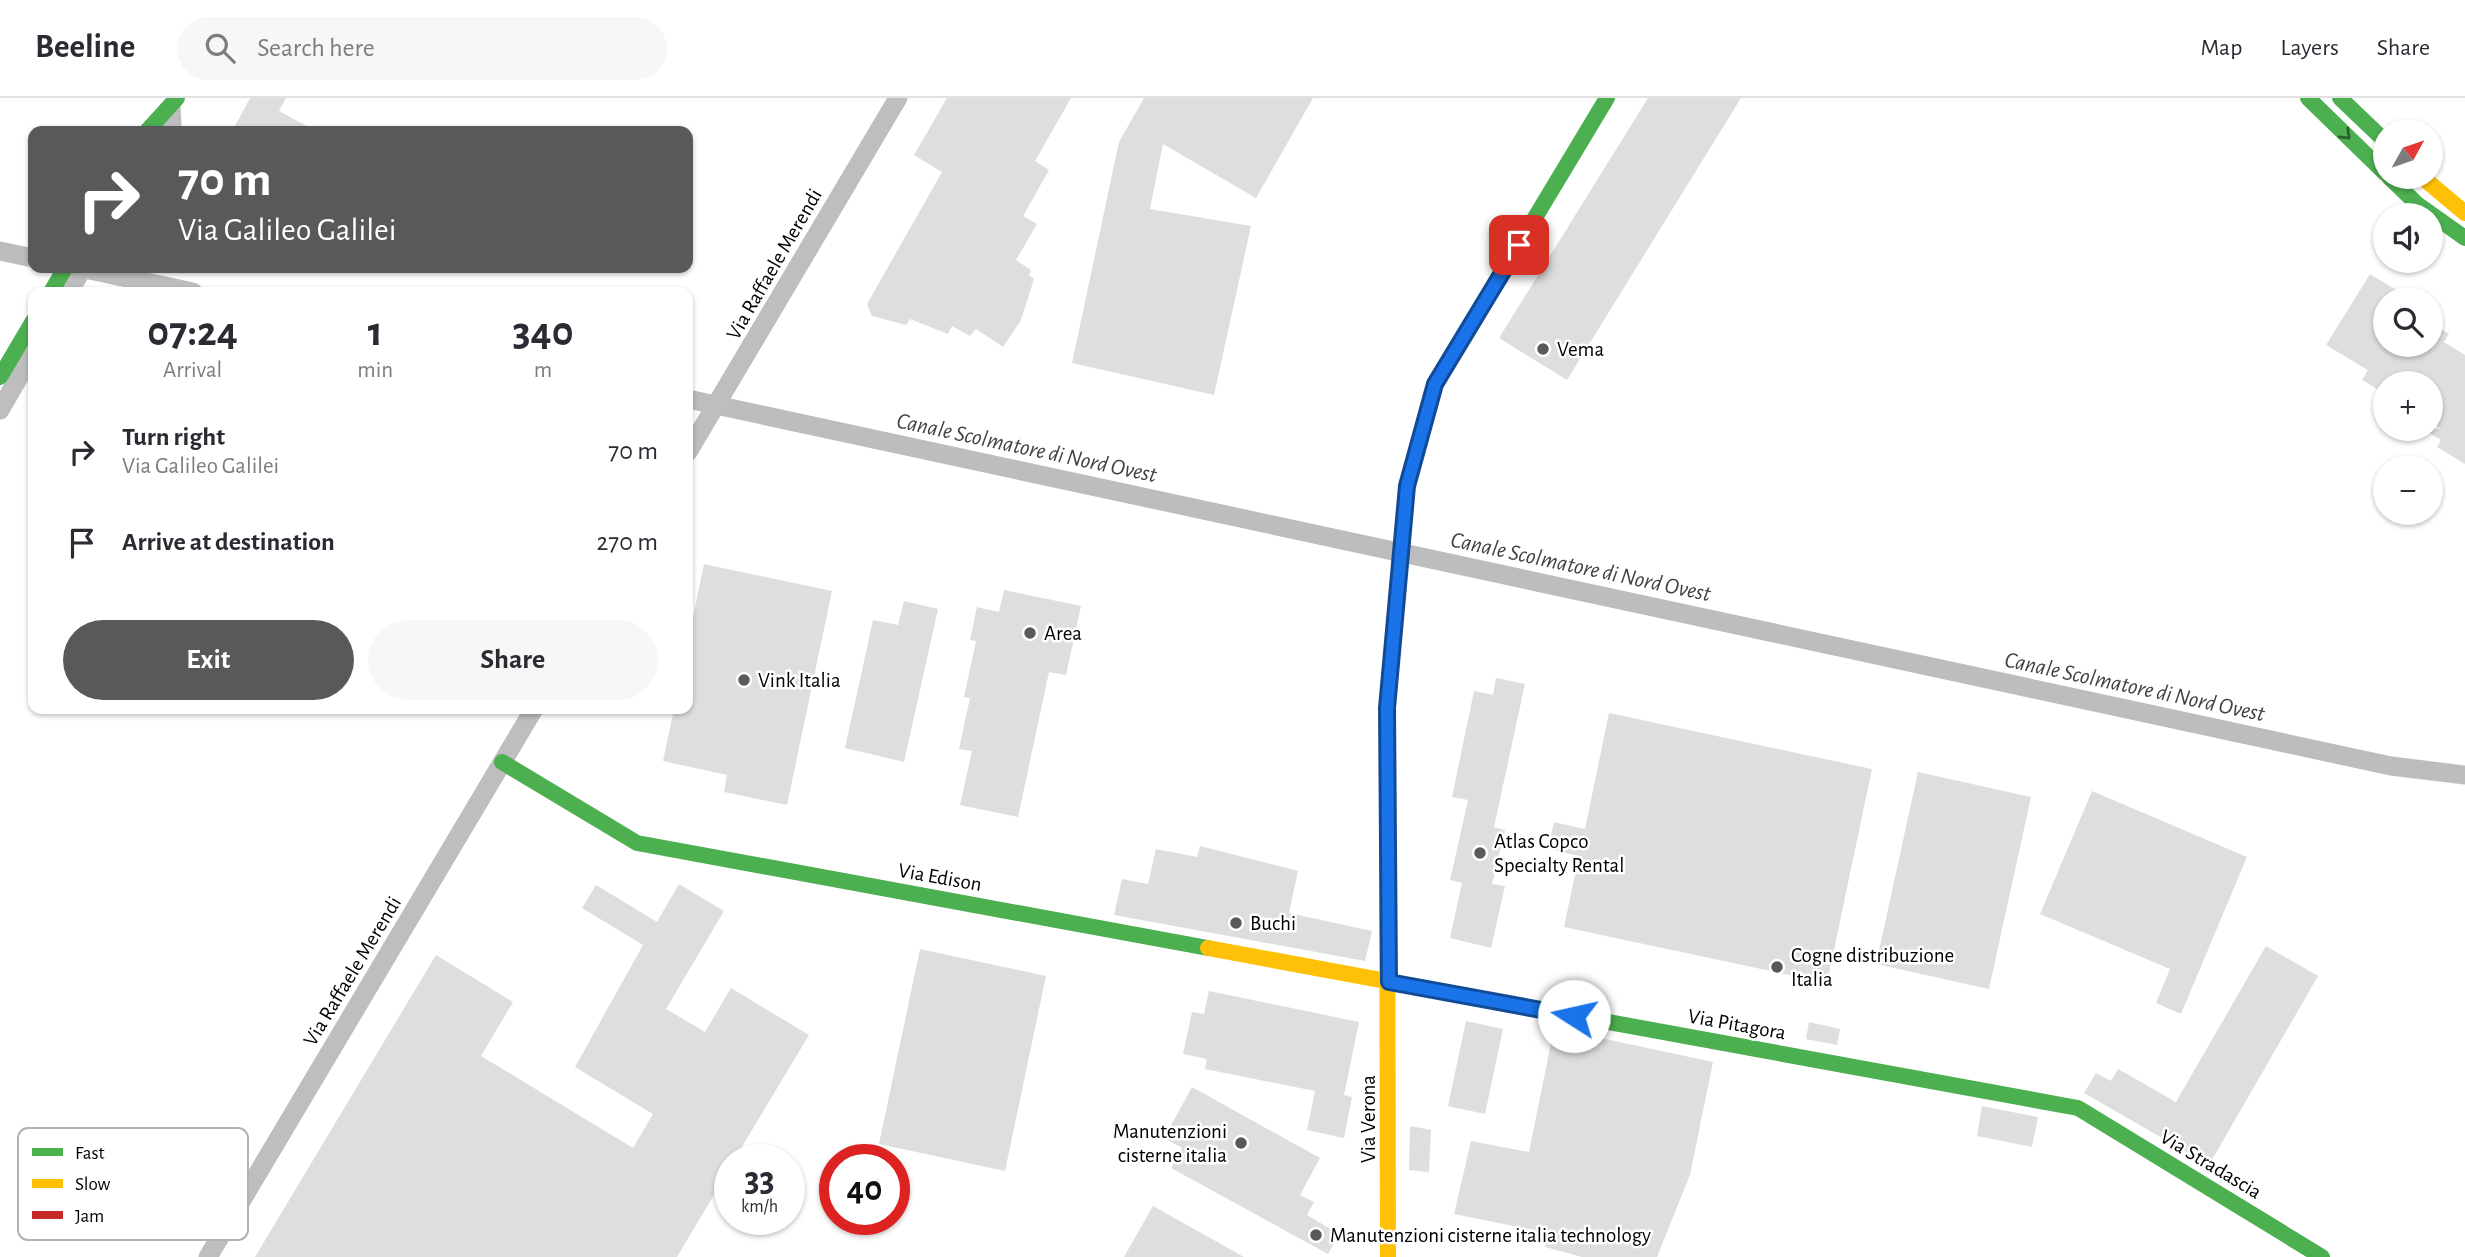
<!DOCTYPE html>
<html lang="en">
<head>
<meta charset="utf-8">
<style>
  :root { --surface:#fff; --page:#f7f7f7; --text:#2b2b33; --muted:#7c7c81; --line:#e1e1e2; --accent:#595959 }
  body { margin:0; font-family:"Alegreya Sans",sans-serif; background:var(--page); color:var(--text); height:100vh; display:flex; flex-direction:column; font-size:26px; white-space:nowrap }
  * { box-sizing:border-box; margin:0 }
  p { font-size:23px; color:var(--muted) }
  .icon { flex:none; width:38px; height:38px; fill:none; stroke:currentColor; stroke-width:2; stroke-linecap:round; stroke-linejoin:round }
  .map { position:relative; flex:1; overflow:hidden }
  .drawer { position:absolute; left:28px; top:189px; width:665px; height:427px; display:flex; flex-direction:column; background:var(--surface); border-radius:14px; box-shadow:0 2px 5px #0004 }
  .drawer>* { flex:none }
  .guide { position:absolute; left:28px; top:28px; width:665px; height:147px; border-radius:14px; box-shadow:0 2px 5px #0004; background:#595959; color:#fff; overflow:hidden }
  .needle { width:46px; rotate:50deg }
  .controls { position:absolute; left:2373px; top:21px; display:grid; gap:14px }
  .controls a { display:grid; place-items:center; width:70px; height:70px; border-radius:50%; background:var(--surface); box-shadow:0 2px 5px #0004; font-size:35px }
  .speed { position:absolute; left:714px; top:1046px; display:flex; gap:14px; font-size:35px; font-weight:700; text-align:center }
  .speed>* { display:grid; place-content:center; width:91px; height:91px; border-radius:50%; background:var(--surface); box-shadow:0 2px 5px #0004; line-height:1 }
  .speed small { font-size:18px; font-weight:400 }
  .speed .limit { border:10px solid #d22; background:#fff; color:#111 }
  .pin { position:absolute; display:grid; place-items:center; width:60px; height:60px; color:#fff; margin:-30px; border-radius:14px; box-shadow:0 4px 10px #0006 }
  .me { position:absolute; width:77px; margin:-38px; rotate:280deg; stroke-linejoin:round; filter:drop-shadow(0 0 5px #0008) }
  .turn { display:flex; align-items:center; gap:24px; height:147px; padding:0 35px; font-size:32px }
  .turn .icon { width:91px; height:91px; stroke-width:2.5 }
  .turn b { display:block; font-size:49px; line-height:60px }
  .eta { display:flex; justify-content:space-evenly; align-items:center; height:119px; text-align:center }
  .eta b { font-size:42px; font-weight:700; line-height:49px }
  .primary-button { display:flex; gap:14px; margin-top:auto; padding:14px 35px }
  .primary-button a { flex:1; height:80px; border-radius:42px; background:var(--accent); color:#fff; font-size:28px; font-weight:700; line-height:80px; text-align:center }
  .primary-button a+a { background:var(--page); color:var(--text) }
  ul { padding:0; list-style:none }
  li { display:flex; align-items:center; gap:21px; height:91px; padding:0 35px }
  li div { flex:1 }
  li b { display:block; font-size:26px }
  li em { font-style:normal }
  header { display:flex; align-items:center; gap:42px; box-sizing:border-box; height:98px; padding:0 35px; background:var(--surface); border-bottom:2px solid var(--line) }
  header strong { font-size:33px }
  nav { display:flex; gap:38px; margin-inline-start:auto; font-size:24px }
  .search { width:490px; height:63px; background:var(--page); display:flex; align-items:center; gap:18px; box-sizing:border-box; padding:0 24px; border-radius:38px; color:var(--muted); font-size:26px }
  .map>svg:first-child { display:block }
</style>
</head>
<body>
<header>
<strong>Beeline</strong>
<div class="search"><svg class="icon" aria-label="search" viewBox="0 0 24 24"><circle cx="10" cy="10" r="6"/><path d="M15 15l6 6"/></svg>Search here</div>
<nav><a>Map</a><a>Layers</a><a>Share</a></nav>
</header>
<div class="map">
<svg width="2465" height="1159" viewBox="0 0 2465 1159">
  <rect width="100%" height="100%" fill="#fff"/>
  <g fill="none" stroke-linecap="round" stroke-linejoin="round">
    <path stroke="#bdbdbd" stroke-width="19" d="M0 153 33 160
      M80 170 193 194
      M688 301 2391 668 2465 677"/>
  </g>
  <path fill="#dedede" d="M250 0H286L279 13 316 33H244L235 28Z
    M947 0H1071L1035 63 1049 72 1023 118 1037 126 1016 162 1031 172 1029 177 1034 181 1021 222 1003 249 976 231 970 238 952 228 948 236 910 221 906 227 872 218 867 206 942 74 914 57Z
    M1144 0H1313L1256 100 1163 46 1150 111 1251 128 1214 297 1072 265 1119 44Z
    M1648 0H1741L1567 282 1499 240Z
    M2370 176 2411 201H2385V247H2431V225L2449 236 2444 244 2465 257V366L2437 349 2441 342 2423 331H2441L2431 324V285H2385V296L2362 282 2368 272 2326 247Z
    M704 466 832 493 787 707 724 694 727 677 663 663 674 611H688V543Z
    M1004 492 1081 508 1066 577 1049 574 1018 719 960 707 972 653 959 651 970 600 964 599 976 543 970 542 977 509 999 514Z
    M904 503 938 511 904 664 845 650 873 522 898 527Z
    M1496 580 1525 586 1494 729 1505 732 1492 786 1505 788 1491 850 1450 840 1462 785 1450 782 1468 702 1452 699 1474 593 1493 597Z
    M1609 615 1872 671 1827 885 1564 829 1579 758 1548 751 1554 724 1585 731Z
    M1918 674 2031 699 1989 891 1876 866Z
    M2092 693 2247 759 2181 916 2156 905 2170 871 2040 816Z
    M1200 748 1298 773 1289 815 1372 833 1365 863 1114 817 1122 781 1148 786 1156 751 1197 759Z
    M679 786 724 813 666 911 705 934 731 890 809 937 734 1062H730V1070L677 1159H255L436 857 513 904 481 958 633 1050 653 1016 575 969 643 847 582 810 596 787 657 824Z
    M2266 848 2318 878 2209 1067 2084 995 2096 975 2111 983 2118 971 2176 1004Z
    M920 851 1046 878 1005 1073 879 1046Z
    M1209 893 1359 924 1344 997 1352 999 1344 1040 1307 1032 1315 993 1205 971 1207 961 1183 956 1192 914 1204 916Z
    M1466 923 1503 931 1485 1016 1448 1008Z
    M1809 924 1840 931 1837 947 1806 941Z
    M1554 930 1713 964 1690 1077 1657 1159H1582L1545 1149 1549 1135 1454 1116 1471 1043 1529 1054Z
    M1192 989 1320 1060 1300 1097 1314 1104 1307 1117 1339 1136 1328 1156 1171 1070 1182 1050 1164 1040Z
    M1982 1008 2038 1019 2032 1049 1977 1038Z
    M1410 1028 1431 1032 1429 1074 1409 1072Z
    M1153 1108 1244 1159H1124Z"/>
  <g fill="none" stroke-linecap="round" stroke-linejoin="round">
    <path stroke="#bebebe" stroke-width="19" d="M169 33 172 26 171 10
      M69 194 83 170
      M0 312 33 255
      M688 354 898 0
      M208 1159 534 611"/>
    <path stroke="#4caf50" stroke-width="16" d="M2308 0 2385 75
      M2340 0 2385 43
      M147 33 177 0
      M2389 79 2417 106 2465 140
      M51 194 65 170
      M0 279 33 223
      M1399 474 1407 388 1435 286 1607 0
      M502 664 637 745 1208 850
      M1521 908 2078 1010 2322 1159"/>
    <path stroke="#ffc107" stroke-width="16" d="M2422 79 2465 115
      M1387 685 1388 1159
      M1208 850 1521 908"/>
    <path stroke="#c62828" stroke-width="16" d="M1387 685V610L1399 474"/>
  </g>
  <defs><path id="oneway-chevron" d="M-2-3.5L2.5 0L-2 3.5" fill="none" stroke-width="1.6" stroke-linecap="round" stroke-linejoin="round" transform="scale(1.75)"/></defs>
  <use stroke="#2a602c" href="#oneway-chevron" transform="translate(2346 37) rotate(44)"/>
  <g fill="none" stroke-linecap="round" stroke-linejoin="round">
    <g stroke="#114b97" stroke-width="18">
      <path id="route" d="M1519 147 1435 286 1407 388 1387 610 1389 884 1574 918"/>
    </g>
    <use href="#route" stroke="#1a73e8" stroke-width="12"/>
  </g>
  <g fill="#595959" stroke="#fff" stroke-width="2.5">
    <circle cx="1543" cy="251" r="7"/>
    <circle cx="1030" cy="535" r="7"/>
    <circle cx="744" cy="582" r="7"/>
    <circle cx="1480" cy="755" r="7"/>
    <circle cx="1236" cy="825" r="7"/>
    <circle cx="1777" cy="869" r="7"/>
    <circle cx="1241" cy="1045" r="7"/>
    <circle cx="1316" cy="1137" r="7"/>
  </g>
  <g text-anchor="middle" stroke-width="5" stroke-linejoin="round" paint-order="stroke">
    <g font-size="21" fill="#000" stroke="#fff">
      <text transform="translate(774 166) rotate(-60)" y="7">Via Raffaele Merendi</text>
      <text transform="translate(940 779) rotate(10)" y="7">Via Edison</text>
      <text transform="translate(352 873) rotate(-59)" y="7">Via Raffaele Merendi</text>
      <text transform="translate(1737 926) rotate(10)" y="7">Via Pitagora</text>
      <text transform="translate(1368 1021) rotate(-90)" y="7">Via Verona</text>
      <text transform="translate(2211 1066) rotate(31)" y="7">Via Stradascia</text>
    </g>
    <g font-size="21" fill="#000" stroke="#fff" text-anchor="start">
      <text x="1557" y="258">Vema</text>
      <text x="1044" y="542">Area</text>
      <text x="758" y="589">Vink Italia</text>
      <text x="1494" y="750">Atlas Copco<tspan x="1494" dy="24">Specialty Rental</tspan></text>
      <text x="1250" y="832">Buchi</text>
      <text x="1791" y="864">Cogne distribuzione<tspan x="1791" dy="24">Italia</tspan></text>
      <text x="1227" y="1040" text-anchor="end">Manutenzioni<tspan x="1227" dy="24">cisterne italia</tspan></text>
      <text x="1330" y="1144">Manutenzioni cisterne italia technology</text>
    </g>
    <g font-size="23" font-style="italic" fill="#424242" stroke="#fff">
      <text transform="translate(1027 349) rotate(12)" y="8">Canale Scolmatore di Nord Ovest</text>
      <text transform="translate(1581 468) rotate(12)" y="8">Canale Scolmatore di Nord Ovest</text>
      <text transform="translate(2135 588) rotate(12)" y="8">Canale Scolmatore di Nord Ovest</text>
    </g>
  </g>
  <rect x="18" y="1030" width="230" height="112" rx="10" fill="#fff" stroke="#b2b2b2" stroke-width="2"/>
  <rect x="32" y="1050" width="31" height="8" fill="#4caf50"/>
  <rect x="32" y="1081" width="31" height="9" fill="#ffc107"/>
  <rect x="32" y="1113" width="31" height="8" fill="#c62828"/>
  <g font-size="19" fill="#000">
    <text x="75" y="1061">Fast</text>
    <text x="75" y="1092">Slow</text>
    <text x="75" y="1124">Jam</text>
  </g>
</svg>
<div class="controls">
<a><svg class="needle" viewBox="-14 -14 28 28"><path d="M0-13l5 13h-10z" fill="#e53935"/><path d="M0 13l5-13h-10z" fill="#7c7c81"/></svg></a>
<a><svg class="icon" aria-label="sound" viewBox="0 0 24 24"><path d="M4 9h4l5-4v14l-5-4H4zM17 9q2 3 0 6"/></svg></a>
<a><svg class="icon" aria-label="search" viewBox="0 0 24 24"><circle cx="10" cy="10" r="6"/><path d="M15 15l6 6"/></svg></a>
<a>+</a>
<a>−</a>
</div>
<div class="speed"><div>33<small>km/h</small></div><div class="limit">40</div></div>
<div class="pin" style="left:1519px;top:147px;background:#d93025"><svg class="icon" aria-label="arrive" viewBox="0 0 24 24"><path d="M6 21V4h12l-3 4 3 4H6"/></svg></div>
<svg class="me" style="left:1574px;top:918px" viewBox="-20 -20 40 40"><circle r="19" fill="#fff"/><path d="M0-13L10 11 0 6-10 11z" fill="#1a73e8"/></svg>
<div class="guide">
<div class="turn"><svg class="icon" aria-label="right" viewBox="0 0 24 24"><path d="M7 20v-9h11M14 6l5 5-5 5"/></svg><div><b>70 m</b>Via Galileo Galilei</div></div>
</div>
<section class="drawer">
<div class="eta">
<div><b>07:24</b><p>Arrival</p></div>
<div><b>1</b><p>min</p></div>
<div><b>340</b><p>m</p></div>
</div>
<ul>
<li><svg class="icon" aria-label="right" viewBox="0 0 24 24"><path d="M7 20v-9h11M14 6l5 5-5 5"/></svg><div><b>Turn right</b><p>Via Galileo Galilei</p></div><em>70 m</em></li>
<li><svg class="icon" aria-label="arrive" viewBox="0 0 24 24"><path d="M6 21V4h12l-3 4 3 4H6"/></svg><div><b>Arrive at destination</b></div><em>270 m</em></li>
</ul>
<div class="primary-button"><a>Exit</a><a>Share</a></div>
</section>
</div>
</body>
</html>
